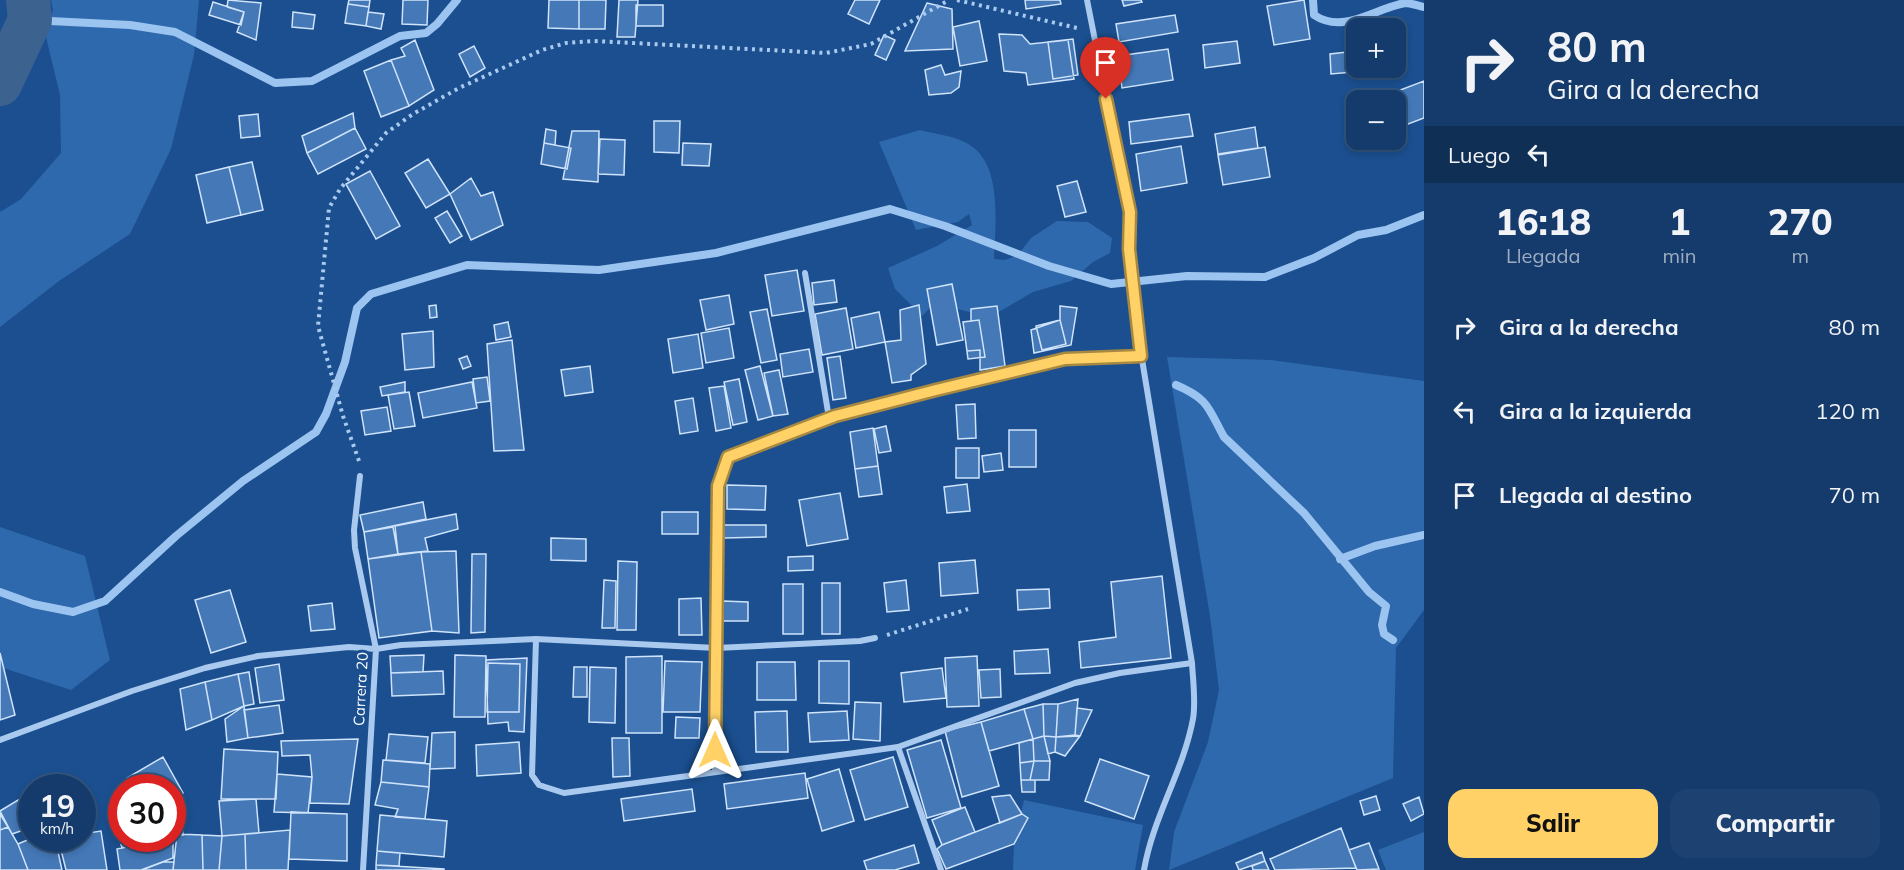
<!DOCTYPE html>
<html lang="es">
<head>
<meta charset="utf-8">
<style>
  :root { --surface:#143b6b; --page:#1d4271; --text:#f1f3f6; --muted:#9dadc1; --line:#33557e; --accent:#ffd166 }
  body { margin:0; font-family:Mulish,sans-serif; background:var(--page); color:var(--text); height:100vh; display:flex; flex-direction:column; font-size:22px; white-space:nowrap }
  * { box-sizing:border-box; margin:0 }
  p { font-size:20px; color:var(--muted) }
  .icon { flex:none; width:33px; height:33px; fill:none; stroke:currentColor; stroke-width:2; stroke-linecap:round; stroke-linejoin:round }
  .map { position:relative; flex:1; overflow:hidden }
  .panel { display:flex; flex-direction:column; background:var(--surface); width:480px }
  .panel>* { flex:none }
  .top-card { background:#143b6b; color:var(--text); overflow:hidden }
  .fabs { position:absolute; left:1346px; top:18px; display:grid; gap:12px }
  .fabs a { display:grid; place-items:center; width:60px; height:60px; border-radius:12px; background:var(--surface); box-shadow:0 3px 9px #0003,0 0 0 2px var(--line); font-size:30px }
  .speed { position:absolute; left:18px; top:774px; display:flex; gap:12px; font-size:30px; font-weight:700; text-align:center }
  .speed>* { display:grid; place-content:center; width:78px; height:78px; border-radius:50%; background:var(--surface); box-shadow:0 3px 9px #0003,0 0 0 2px var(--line); line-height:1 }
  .speed small { font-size:15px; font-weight:400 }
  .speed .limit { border:9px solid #d22; background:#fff; color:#111 }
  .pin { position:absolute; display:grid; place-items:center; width:51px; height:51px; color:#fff; margin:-62px -26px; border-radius:50% 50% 50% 0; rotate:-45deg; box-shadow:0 0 6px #0007 }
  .pin .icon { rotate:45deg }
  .me { position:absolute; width:66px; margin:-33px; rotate:0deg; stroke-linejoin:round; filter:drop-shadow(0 0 4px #0008) }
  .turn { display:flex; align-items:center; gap:21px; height:126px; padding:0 24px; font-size:27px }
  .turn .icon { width:78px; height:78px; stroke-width:2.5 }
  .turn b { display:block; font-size:42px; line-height:51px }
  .then { display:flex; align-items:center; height:57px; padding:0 24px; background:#0003; gap:12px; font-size:22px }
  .eta { display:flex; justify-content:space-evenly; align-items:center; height:102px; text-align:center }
  .eta b { font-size:36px; font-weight:800; line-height:42px }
  .action { display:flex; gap:12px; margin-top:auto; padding:12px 24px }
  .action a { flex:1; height:69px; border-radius:18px; background:var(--accent); color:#111; font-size:24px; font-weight:800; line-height:69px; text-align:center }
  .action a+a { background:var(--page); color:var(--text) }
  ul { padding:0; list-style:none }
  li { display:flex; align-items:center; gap:18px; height:84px; padding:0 24px }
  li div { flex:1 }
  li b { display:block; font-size:22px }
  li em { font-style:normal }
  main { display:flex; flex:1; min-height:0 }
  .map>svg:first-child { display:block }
</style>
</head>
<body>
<main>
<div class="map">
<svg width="1424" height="870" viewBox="0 0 1424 870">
  <rect width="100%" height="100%" fill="#1b4f8f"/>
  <path fill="#2e69ad" d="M51 0H199L194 55 171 149 130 234 59 281 0 327V212L21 199 61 153 60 95 45 33 53 10Z
    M920 130C935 134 957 136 970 145 1003 166 995 225 994 259L1005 260 1018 255 1031 238 1057 221 1088 222 1112 238 1110 253 1093 262 1071 281 1033 292 997 313 986 316 957 309 931 307 922 316 895 289 888 268 937 246 972 225 969 214 958 222 916 230 879 142Z
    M1167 357 1271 360 1424 381V610L1396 648 1393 778 1169 870 1174 832 1208 742 1219 690 1210 616Z
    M0 527 85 556 110 660 71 690 0 667Z
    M1024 800 1143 825 1135 870H1013L1014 844Z
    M1424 832V870H1386L1378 850Z"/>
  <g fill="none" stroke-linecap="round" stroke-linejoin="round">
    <path stroke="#9cc4f0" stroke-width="8" d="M1313 0 1314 15C1344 35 1375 8 1405 3 1411 3 1418 6 1424 7
      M30 20 130 25 175 32 275 83 312 81 400 36 426 33 437 24 457 0
      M1176 385C1209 399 1208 408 1224 437L1304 513 1369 592 1386 606 1382 625 1384 634 1393 640
      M1340 559 1375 546 1424 535
      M0 592 33 604 73 612 105 601 176 536 243 481 316 432 326 414 345 362 357 308 371 294 467 265 599 270 716 253 890 209 945 226 1049 266 1111 284 1187 276 1265 277 1314 258 1358 235 1386 230 1424 215"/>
    <path stroke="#3c6290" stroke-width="44" d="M0 84 30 20 28 0"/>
  </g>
  <path fill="#4478b7" stroke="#cfe3fa" stroke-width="1.5" d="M228 0 261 3 256 40 237 32 244 12 227 7Z
    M349 0H370L369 7 348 4Z
    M403 0H428L427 25 402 24Z
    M549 0H579V29L548 28Z
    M579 0H606L605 29H579Z
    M619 0H638L635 37H617Z
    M855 0H880L869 24 848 14Z
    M1025 0H1060L1061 4 1026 9Z
    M1122 0H1141L1142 2 1124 6Z
    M1304 0 1310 39 1274 45 1267 6Z
    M213 2 244 12 241 25 209 15Z
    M927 3 952 9 953 49 905 51Z
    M348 4 369 7 366 26 345 23Z
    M636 5H663V26H636Z
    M293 12 315 15 313 29 292 27Z
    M368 12 384 14 381 29 366 26Z
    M1175 15 1178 32 1119 42 1116 24Z
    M979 21 987 61 960 66 953 27Z
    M999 34 1022 35 1030 44 1068 40 1074 79 1028 85 1026 73 1004 71Z
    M884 35 895 40 886 60 875 55Z
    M1073 39 1078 75 1053 79 1048 42Z
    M415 40 434 90 409 106 391 60 405 56 401 48Z
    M1237 41 1240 63 1205 68 1203 45Z
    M474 46 485 68 470 77 459 54Z
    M1168 49 1173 80 1122 88 1118 56Z
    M1356 51V68L1387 69 1331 74 1330 54Z
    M391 60 409 106 381 117 364 71Z
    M941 65 945 75 961 71 959 87 951 93 929 95 925 70Z
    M1424 81V118L1395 129V100H1374Z
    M353 113 355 128 307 153 302 136Z
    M258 114 260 136 241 138 239 116Z
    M1189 114 1193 136 1131 144 1129 122Z
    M654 121H680L679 153 654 152Z
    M1255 127 1258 148 1218 154 1215 134Z
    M355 128 366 149 318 174 307 153Z
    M546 129 556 131 555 145 544 143Z
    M572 131H599L598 182 563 179Z
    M600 139 625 140 624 175 598 174Z
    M544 143 571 148 567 169 541 164Z
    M683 143 711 144 709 166 682 165Z
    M1181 146 1187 183 1141 191 1136 154Z
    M1265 147 1270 177 1223 185 1218 155Z
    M428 159 450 194 426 208 405 173Z
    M252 162 263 210 241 215 229 167Z
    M229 167 241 215 207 223 196 175Z
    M370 171 400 226 376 239 346 184Z
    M471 178 481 196 493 192 503 225 471 240 450 194Z
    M1077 181 1086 212 1065 217 1057 186Z
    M447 211 462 236 450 243 435 218Z
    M797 270 804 311 772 316 765 275Z
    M834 280 837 302 814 305 812 283Z
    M952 284 963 340 937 345 927 289Z
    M729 295 734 324 706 330 700 300Z
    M436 305 437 317 430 318 429 306Z
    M919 305 926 364 911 375V380L892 383 885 342 901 340 900 310Z
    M997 306 1005 366 980 370V350L967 351 963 322 971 321V309Z
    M1060 306 1077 308 1071 345 1034 353 1031 330 1060 320Z
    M846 308 853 349 822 355 815 314Z
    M767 309 777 360 761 363 750 312Z
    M879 312 885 342 856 348 851 318Z
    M979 320 985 357 968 359 963 322Z
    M1060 320 1066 344 1042 350 1036 326Z
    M508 322 511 337 496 340 494 325Z
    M729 328 734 358 706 363 701 333Z
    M433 331 434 367 405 370 402 334Z
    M698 334 703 368 673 373 668 339Z
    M512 340 524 450 494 451 487 344Z
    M809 349 813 372 783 377 780 354Z
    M467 356 471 366 463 369 459 359Z
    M840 356 846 398 833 400 827 358Z
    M590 366 593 392 565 396 561 370Z
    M760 366 773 416 758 420 745 370Z
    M779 370 788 414 773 416 764 373Z
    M487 377 490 401 476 403 473 379Z
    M739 379 747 422 733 425 724 382Z
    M405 382V392L382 396 380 387Z
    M472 382 477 408 423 418 418 393Z
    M724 386 731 428 716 431 709 388Z
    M409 392 415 426 394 429 388 395Z
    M693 398 698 431 680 434 675 401Z
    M975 404 976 438 958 439 956 405Z
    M387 407 391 431 365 435 361 411Z
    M886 426 891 451 879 453 874 429Z
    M873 428 878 466 855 469 850 432Z
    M1009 430H1036V467H1009Z
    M956 448H979V478H956Z
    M1001 453 1003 470 984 472 982 456Z
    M878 466 882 494 859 497 855 469Z
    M967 484 970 511 947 513 944 487Z
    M727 485 766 486 765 510 727 509Z
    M840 493 848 539 807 546 799 500Z
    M423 502 426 519 364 532 360 515Z
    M662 512H698V534H662Z
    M456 514 458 529 425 538 428 551 398 554 395 526Z
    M724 525H766V537L724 538Z
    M393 527 398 554 368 559 364 532Z
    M551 538 586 539V561L551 560Z
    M456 551 459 633 432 631 421 552Z
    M421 552 432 631 379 638 368 559Z
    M472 554H486L485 632 471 633Z
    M813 556V570L788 571V557Z
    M975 560 978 593 941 596 939 563Z
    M618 561 637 562 636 630H617Z
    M1162 576 1171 658 1081 668 1079 642 1116 637 1111 582Z
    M604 580 616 581 615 628H602Z
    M906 580 909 610 887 612 884 583Z
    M822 583H840V634H822Z
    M783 584H803V634H783Z
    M1049 589 1050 608 1018 610 1017 590Z
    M230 590 246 642 211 653 195 600Z
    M701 598 702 635H679V599Z
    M723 601 748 602V621H723Z
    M332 603 335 629 311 631 308 606Z
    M1048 649 1050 673 1015 674 1014 651Z
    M0 653 15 715 0 720Z
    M424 655 423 672 391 673 390 656Z
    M455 655 486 656 485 717H454Z
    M662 656V733H626V657Z
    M977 656 979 706 947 707 945 658Z
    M527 658 524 732 509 731 508 722 488 724 486 660Z
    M665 661 702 662 700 712H663Z
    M819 661H849V704L819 703Z
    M757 662H795L796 700H757Z
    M488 663 520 664 519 712H487Z
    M279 664 284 700 260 703 255 668Z
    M574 667H587V697H573Z
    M590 667 616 668 615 723 589 722Z
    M942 668 946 698 904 702 901 673Z
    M1000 669 1001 697 981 698 979 670Z
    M443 671 444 694 392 696 391 673Z
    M249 672 254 704 244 706 238 674Z
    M238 674 244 706 212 720 205 682Z
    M205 682 212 720 186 730 180 689Z
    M1078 699 1075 735 1056 737 1058 704Z
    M855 702 881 703 880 741 853 739Z
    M1043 704H1058L1056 737 1044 736Z
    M1043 704 1044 736 1033 739 1024 709Z
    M279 705 283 733 248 738 244 710Z
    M244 706 248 738 227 742 225 719Z
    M1077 708 1092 710 1080 736 1075 735Z
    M1024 709 1033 739 989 751 981 722Z
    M787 711 788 752H756L755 712Z
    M847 711 849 740 810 742 808 713Z
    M676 717 700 718 699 738H675Z
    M981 722 999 786 962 797 945 731Z
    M455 732V768L430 769 432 733Z
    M389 734 428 737 425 763 386 760Z
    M1044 736 1050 761H1034L1033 739Z
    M1044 736 1056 737 1055 752 1048 754Z
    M1080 736 1065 756 1055 752 1056 737Z
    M612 738H629L630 776 613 777Z
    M358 739 349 804 310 803 312 777 310 755 282 756 281 741Z
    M1033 739 1034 761 1020 763 1019 743Z
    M941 740 961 808 927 818 907 750Z
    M519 742 521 773 477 776 476 745Z
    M224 749 278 752 276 799H221Z
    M163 757 183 793 172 799V788H132L127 778Z
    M893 757 908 807 865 820 850 770Z
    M1100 759 1149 776 1134 819 1085 801Z
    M383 760 430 764 429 787 381 782Z
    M1034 761H1050L1049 780H1030Z
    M1034 761 1030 780H1021L1020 763Z
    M839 769 854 821 822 831 807 779Z
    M805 773 808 798 727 809 724 784Z
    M277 774 312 777 308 813 274 812Z
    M69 776 72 788H47L46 787Z
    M1021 780H1035V792H1022Z
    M381 782 429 787 425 819 395 817 398 809 375 805Z
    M692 789 695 811 624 821 621 799Z
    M32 794V825L18 800Z
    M179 795 183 835H172V799Z
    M1010 795 1022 814 1000 823 992 797Z
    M1376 796 1380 810 1364 815 1360 801Z
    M1419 797 1424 814 1411 821 1403 804Z
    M256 799 259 833 222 836 219 801Z
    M18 800 32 827 12 834 0 811Z
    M965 807 975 832 942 845 932 820Z
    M291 812 347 814V861L289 859Z
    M0 814 8 827 0 830Z
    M1022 814 1028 818 1014 844 946 869 937 849 942 845Z
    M380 815 447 821 444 857 377 851Z
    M8 827 18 844 28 870H0V830Z
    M1341 828 1356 868 1275 870 1270 859Z
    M290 830 288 870H246L245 834Z
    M101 831 107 870H66L58 838H82V834Z
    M122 831V838H160L122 848 118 834Z
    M177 834 202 835 203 870H173Z
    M245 834 246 870H219L222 836Z
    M173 835V858L141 870H120L117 849 160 838H172Z
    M202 835 222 836 219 870H203Z
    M32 838H55L62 870H28L18 844Z
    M1369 843 1379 869 1357 870 1349 850Z
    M914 845 919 863 895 870H867L864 861Z
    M377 851 400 853 399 866 376 865Z
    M1262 852 1265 861 1239 870 1236 863Z
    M1265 861 1269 870H1253L1252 866Z
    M163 862H174L173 870H142Z
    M376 865 444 869V870H376Z"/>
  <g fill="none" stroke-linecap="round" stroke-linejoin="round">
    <path stroke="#a9c9ee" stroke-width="4" stroke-dasharray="3 4.5" stroke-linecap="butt" d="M957 0 1077 28
      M359 461 343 416 318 326 329 208 340 189 386 133 413 114 459 88 542 50 566 43 594 41 826 53 871 44 949 0
      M887 635 968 609"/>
    <path stroke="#a9c9ee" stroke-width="6" d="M1087 0 1129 212V250L1139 341 1192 663C1193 681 1196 702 1193 719 1183 772 1153 817 1144 870
      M805 273 829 418
      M360 476 354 530 355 548 376 649 363 870
      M536 639 532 775 539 785 564 793 898 747 1075 683 1120 673 1192 663
      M0 740 132 691 205 668 258 656 349 647 376 649 401 645 536 639 716 648 860 641 875 638
      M898 747 941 870
      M715 770 718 486 727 457 835 416 936 390 1065 359 1141 356"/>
  </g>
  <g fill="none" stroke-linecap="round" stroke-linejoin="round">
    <g stroke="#a68842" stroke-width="15">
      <path id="route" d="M715 750 718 486 728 457 835 416 936 390 1065 359 1141 356 1129 249 1130 212 1106 99"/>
    </g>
    <use href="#route" stroke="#ffd166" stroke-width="10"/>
  </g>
  <g text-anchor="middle" stroke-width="6" stroke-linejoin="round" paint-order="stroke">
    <g font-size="15" fill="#fff" stroke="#1b4f8f">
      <text transform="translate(361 689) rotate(-87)" y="5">Carrera 20</text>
    </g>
  </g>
</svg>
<div class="fabs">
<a>+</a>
<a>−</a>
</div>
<div class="speed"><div>19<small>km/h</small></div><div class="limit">30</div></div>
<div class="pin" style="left:1106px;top:99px;background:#d93025"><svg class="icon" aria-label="arrive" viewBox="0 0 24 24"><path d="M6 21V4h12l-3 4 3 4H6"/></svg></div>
<svg class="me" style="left:715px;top:750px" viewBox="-20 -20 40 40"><path d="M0-17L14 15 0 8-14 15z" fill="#ffd166" stroke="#fff" stroke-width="4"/></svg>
</div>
<section class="panel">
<div class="top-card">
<div class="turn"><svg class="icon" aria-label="right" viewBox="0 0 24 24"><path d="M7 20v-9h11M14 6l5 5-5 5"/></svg><div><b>80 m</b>Gira a la derecha</div></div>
<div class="then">Luego<svg class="icon" aria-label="left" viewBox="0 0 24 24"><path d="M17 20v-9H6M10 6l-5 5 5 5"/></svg></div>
</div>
<div class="eta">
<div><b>16:18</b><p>Llegada</p></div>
<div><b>1</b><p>min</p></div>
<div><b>270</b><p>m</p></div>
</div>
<ul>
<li><svg class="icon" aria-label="right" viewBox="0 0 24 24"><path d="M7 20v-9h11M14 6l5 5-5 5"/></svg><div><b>Gira a la derecha</b></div><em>80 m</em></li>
<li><svg class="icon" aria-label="left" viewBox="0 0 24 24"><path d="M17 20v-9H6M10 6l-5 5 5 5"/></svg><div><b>Gira a la izquierda</b></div><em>120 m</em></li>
<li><svg class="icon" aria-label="arrive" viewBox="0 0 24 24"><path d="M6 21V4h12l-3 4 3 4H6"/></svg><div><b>Llegada al destino</b></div><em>70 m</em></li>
</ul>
<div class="action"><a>Salir</a><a>Compartir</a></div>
</section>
</main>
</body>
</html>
